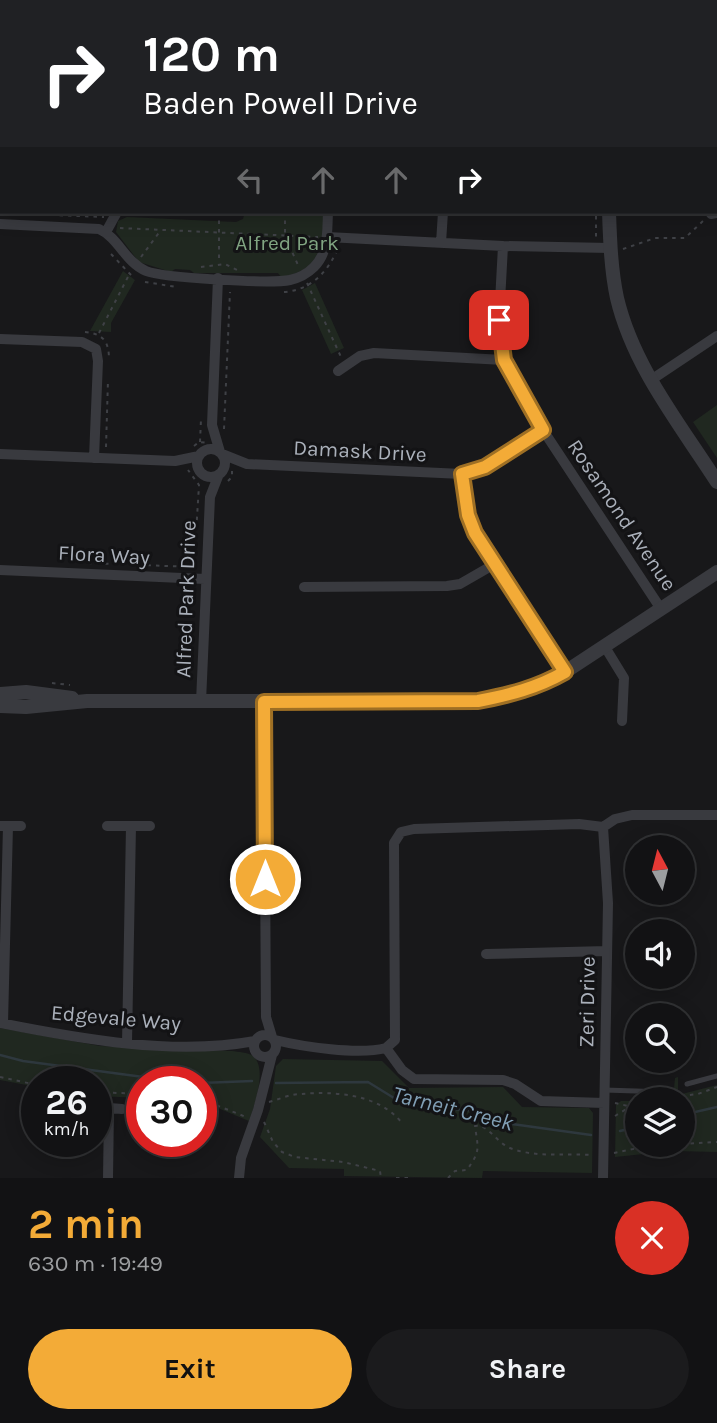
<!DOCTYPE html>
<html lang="en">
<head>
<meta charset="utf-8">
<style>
  :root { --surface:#121214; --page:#1b1b1d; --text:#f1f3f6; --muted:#9c9ea0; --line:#313234; --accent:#f3ab37 }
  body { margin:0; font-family:Karla,sans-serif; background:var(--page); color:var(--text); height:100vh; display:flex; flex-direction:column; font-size:26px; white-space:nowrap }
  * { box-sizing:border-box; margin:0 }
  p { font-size:23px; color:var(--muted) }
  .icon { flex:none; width:38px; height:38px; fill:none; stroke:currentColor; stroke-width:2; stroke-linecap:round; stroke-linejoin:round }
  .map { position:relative; height:1178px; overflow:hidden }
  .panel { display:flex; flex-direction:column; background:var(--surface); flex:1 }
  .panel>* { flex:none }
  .top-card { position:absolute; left:0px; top:0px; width:718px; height:214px; box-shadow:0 4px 18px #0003,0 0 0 2px var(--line); background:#202124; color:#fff; overflow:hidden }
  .needle { width:46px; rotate:353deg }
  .controls { position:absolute; left:625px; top:835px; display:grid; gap:14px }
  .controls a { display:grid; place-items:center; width:70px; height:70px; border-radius:50%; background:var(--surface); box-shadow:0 4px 18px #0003,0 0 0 2px var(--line); font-size:35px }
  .speed { position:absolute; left:21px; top:1066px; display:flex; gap:14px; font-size:35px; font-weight:700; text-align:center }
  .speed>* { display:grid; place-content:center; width:91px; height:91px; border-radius:50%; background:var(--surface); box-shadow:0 4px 18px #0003,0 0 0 2px var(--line); line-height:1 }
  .speed small { font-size:18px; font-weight:400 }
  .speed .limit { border:10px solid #d22; background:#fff; color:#111 }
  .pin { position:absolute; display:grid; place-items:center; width:60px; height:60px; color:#fff; margin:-30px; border-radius:14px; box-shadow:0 4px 10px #0006 }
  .me { position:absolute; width:77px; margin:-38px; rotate:0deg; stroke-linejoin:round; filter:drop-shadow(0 0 5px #0008) }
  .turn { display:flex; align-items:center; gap:24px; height:147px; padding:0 28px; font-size:32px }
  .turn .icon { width:91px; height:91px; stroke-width:2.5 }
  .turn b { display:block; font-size:49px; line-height:60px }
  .lanes { display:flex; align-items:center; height:66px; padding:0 28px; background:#0003; justify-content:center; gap:35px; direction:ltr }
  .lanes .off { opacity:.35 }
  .round { display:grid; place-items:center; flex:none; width:74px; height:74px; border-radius:37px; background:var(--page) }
  .headline { display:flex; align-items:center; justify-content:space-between; height:119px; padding:0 28px }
  h1 { font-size:42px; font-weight:700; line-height:52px; color:var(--accent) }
  .action { display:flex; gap:14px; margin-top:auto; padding:14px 28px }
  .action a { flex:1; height:80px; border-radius:42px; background:var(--accent); color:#111; font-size:28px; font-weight:700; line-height:80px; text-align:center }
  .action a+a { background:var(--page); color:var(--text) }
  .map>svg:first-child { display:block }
</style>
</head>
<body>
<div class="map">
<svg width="717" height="1178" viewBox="0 0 717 1178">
  <rect width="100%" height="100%" fill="#18181a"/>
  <path fill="#202820" d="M245 212H324C322 247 321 270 281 277L278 273H194L190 270 175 269 171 272 139 262 116 232 118 221 127 217 236 222 243 219Z
    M123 271 135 280 111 323V332L90 331Z
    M315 283 344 348 331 354 302 290Z
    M717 405V458L693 422Z
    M0 1028 100 1046 232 1051C238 1052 248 1052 253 1056 268 1068 254 1107 249 1121L201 1101V1082H142V1098L96 1096V1082H37V1087L0 1080Z
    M283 1059 382 1061 409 1088 503 1087 522 1107 589 1108 593 1113 592 1173 483 1171 482 1178 344 1176V1169L289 1168 260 1137 270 1109 276 1066Z
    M678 1077V1095L717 1085V1152L673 1151 615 1157 616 1105 621 1101H637V1144H682V1099H673L675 1078Z"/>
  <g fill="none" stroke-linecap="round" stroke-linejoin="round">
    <path stroke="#2e383e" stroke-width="2.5" d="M0 1055 23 1061 181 1082
      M201 1083 252 1081
      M276 1083 368 1082 394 1098 438 1108 478 1111 512 1124 591 1135
      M682 1115 717 1107
      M620 1131 637 1127"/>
    <path stroke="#3f4146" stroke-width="2" stroke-dasharray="3.5 5" stroke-linecap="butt" d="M0 135 2 93
      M219 212V262
      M285 212V236L298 265
      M0 213 104 217
      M596 216V239
      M120 228 318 237
      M623 249 655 238H685L703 221
      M111 254 131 275
      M141 257 161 230
      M201 267 225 264 241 272
      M145 282 177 287
      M307 283 341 357
      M284 292C311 290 328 272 338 248
      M85 332C104 334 109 342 109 360
      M99 333 130 273
      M224 429 230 292
      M200 442 201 419
      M194 446 199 442 208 443
      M106 447 108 380
      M228 481 232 477V471
      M88 563 194 567 199 485 188 470
      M52 683 70 685
      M0 1077 37 1085
      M96 1092 142 1094
      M673 1097 698 1094 717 1087
      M201 1099 246 1117
      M269 1102C280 1099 290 1094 301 1094 335 1091 379 1094 402 1123
      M615 1103 637 1108
      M132 1108 142 1107
      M615 1116 628 1108
      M264 1122 273 1142 282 1152 295 1157 343 1162 380 1171 381 1178
      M682 1144 717 1142
      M614 1153 658 1144
      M396 1178H412
      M448 1178 455 1171 467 1170C481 1150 478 1149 475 1126 487 1123 497 1143 510 1148 535 1158 565 1153 592 1155"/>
    <path stroke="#393a3f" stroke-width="5" d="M687 1084 717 1076
      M604 1090 668 1092"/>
    <path stroke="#393a3f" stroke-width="10" d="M484 2 485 0
      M611 2 613 0
      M716 95H717
      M711 214 717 213
      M0 224 99 229C119 238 125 262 146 271 163 278 271 284 290 280 299 278 307 274 314 267 329 252 327 231 328 212
      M106 232 117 212
      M327 237 503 246 610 248
      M441 243 443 212
      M503 246 499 320 504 360 543 430 661 609
      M218 278 212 425 220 452
      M0 339 82 342 96 349 98 361 94 458
      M338 371 360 356 374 353 504 360
      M651 380 717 336
      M197 463a14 14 0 1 1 28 0a14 14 0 1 1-28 0Z
      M0 454 175 461 199 456
      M222 454 247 464 462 474 485 467 543 430
      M462 474 468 515 475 533 565 672
      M0 570 205 579
      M304 587 447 586 460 584 493 565
      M605 647 624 678 622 721
      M201 702 210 497 219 474
      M264 702 266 1017 272 1037
      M0 826H21
      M107 826H150
      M603 827 608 903 603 1178
      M486 954 607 951
      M0 1023C80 1039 174 1056 255 1041
      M3 1023 8 826
      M254 1046a11 11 0 1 1 22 0a11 11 0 1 1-22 0Z
      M275 1040C304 1047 358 1055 386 1048L402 1070 414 1079 503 1080 515 1084 541 1101 604 1103
      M127 1043 131 826
      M386 1048 395 1040 394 843 401 832 414 829 579 824 603 827 615 819 632 815H717
      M97 1107 122 1109
      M108 1178 109 1108
      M239 1178 241 1158 258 1110 272 1055"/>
    <path stroke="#393a3f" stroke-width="14" d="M352 2 353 0
      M0 50H2
      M609 212C610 240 611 270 617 298 633 366 679 423 717 482
      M0 694 26 692 72 698
      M0 706 26 707 87 701H478C509 695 537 688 565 672L717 572"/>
  </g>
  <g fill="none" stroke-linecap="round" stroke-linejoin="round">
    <g stroke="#9e6f24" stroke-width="18">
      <path id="route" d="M265 879 264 702 478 701C509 695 537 688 565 672L475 533 468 515 462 474 485 467 543 430 504 360 499 320"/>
    </g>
    <use href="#route" stroke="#f3ab37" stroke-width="12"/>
  </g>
  <g text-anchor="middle" stroke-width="6" stroke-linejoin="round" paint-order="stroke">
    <g font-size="21" fill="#81a582" stroke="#131315">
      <text x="287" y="250">Alfred Park</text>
    </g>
    <g font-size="21" fill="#aab0ba" stroke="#131315">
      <text transform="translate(360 451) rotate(3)" y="7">Damask Drive</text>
      <text transform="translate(622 515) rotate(56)" y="7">Rosamond Avenue</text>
      <text transform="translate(104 555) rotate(3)" y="7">Flora Way</text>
      <text transform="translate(186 599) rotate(-88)" y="7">Alfred Park Drive</text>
      <text transform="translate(587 1002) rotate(-89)" y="7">Zeri Drive</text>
      <text transform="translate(116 1018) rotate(5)" y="7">Edgevale Way</text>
    </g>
    <g font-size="23" font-style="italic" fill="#819fb5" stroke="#131315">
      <text transform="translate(453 1108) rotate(14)" y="8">Tarneit Creek</text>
    </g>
  </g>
</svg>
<div class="controls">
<a><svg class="needle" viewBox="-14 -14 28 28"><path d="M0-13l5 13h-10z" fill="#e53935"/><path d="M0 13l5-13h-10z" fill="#9c9ea0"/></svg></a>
<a><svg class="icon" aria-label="sound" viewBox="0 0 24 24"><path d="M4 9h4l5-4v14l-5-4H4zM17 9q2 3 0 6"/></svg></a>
<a><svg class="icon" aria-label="search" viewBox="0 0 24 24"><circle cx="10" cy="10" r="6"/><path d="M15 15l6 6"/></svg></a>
<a><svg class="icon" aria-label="layers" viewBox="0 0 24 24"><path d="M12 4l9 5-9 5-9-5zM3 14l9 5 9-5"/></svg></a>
</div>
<div class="speed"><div>26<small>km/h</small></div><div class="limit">30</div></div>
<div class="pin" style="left:499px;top:320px;background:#d93025"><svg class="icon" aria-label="arrive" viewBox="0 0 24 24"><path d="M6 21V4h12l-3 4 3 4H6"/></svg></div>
<svg class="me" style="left:265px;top:879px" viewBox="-20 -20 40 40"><circle r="17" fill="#f3ab37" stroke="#fff" stroke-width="3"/><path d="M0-11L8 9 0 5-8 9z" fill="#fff"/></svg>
<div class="top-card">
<div class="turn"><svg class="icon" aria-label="right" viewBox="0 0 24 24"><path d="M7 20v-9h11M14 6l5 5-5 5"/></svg><div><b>120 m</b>Baden Powell Drive</div></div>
<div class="lanes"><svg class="icon off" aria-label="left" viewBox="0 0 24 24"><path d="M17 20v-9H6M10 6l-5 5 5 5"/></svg><svg class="icon off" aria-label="ahead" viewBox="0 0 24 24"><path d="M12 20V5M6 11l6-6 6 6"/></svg><svg class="icon off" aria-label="ahead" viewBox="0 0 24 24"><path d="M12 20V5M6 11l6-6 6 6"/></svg><svg class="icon" aria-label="right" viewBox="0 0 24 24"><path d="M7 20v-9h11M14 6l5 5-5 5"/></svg></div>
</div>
</div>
<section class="panel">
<div class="headline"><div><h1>2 min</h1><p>630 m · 19:49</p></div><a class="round" style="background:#d93025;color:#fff"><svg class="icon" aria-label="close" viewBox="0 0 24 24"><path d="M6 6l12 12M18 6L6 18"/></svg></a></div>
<div class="action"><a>Exit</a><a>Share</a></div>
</section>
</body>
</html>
